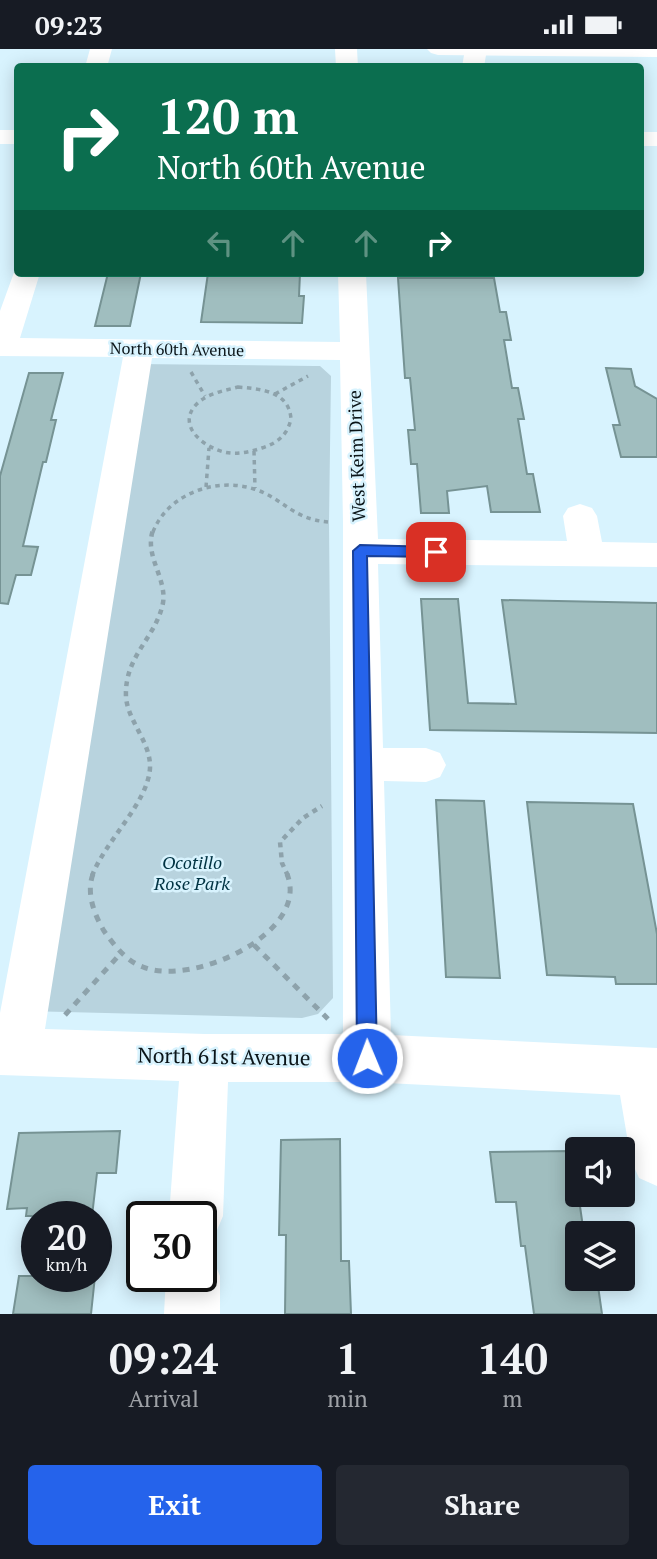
<!DOCTYPE html>
<html lang="en">
<head>
<meta charset="utf-8">
<style>
  :root { --surface:#171b24; --page:#242831; --text:#f1f3f6; --muted:#9ea1a6; --accent:#2563eb }
  body { margin:0; font-family:"PT Serif",serif; background:var(--page); color:var(--text); height:100vh; display:flex; flex-direction:column; font-size:26px; white-space:nowrap }
  * { box-sizing:border-box; margin:0 }
  p { font-size:23px; color:var(--muted) }
  .icon { flex:none; width:38px; height:38px; fill:none; stroke:currentColor; stroke-width:2; stroke-linecap:round; stroke-linejoin:round }
  .map { position:relative; height:1265px; overflow:hidden }
  .details { display:flex; flex-direction:column; background:var(--surface); flex:1 }
  .details>* { flex:none }
  .hud { position:absolute; left:14px; top:14px; width:630px; height:214px; border-radius:7px; box-shadow:0 4px 18px #0003; background:#0b6e4f; color:#fff; overflow:hidden }
  .fabs { position:absolute; left:565px; top:1088px; display:grid; gap:14px }
  .fabs a { display:grid; place-items:center; width:70px; height:70px; border-radius:7px; background:var(--surface); box-shadow:0 4px 18px #0003; font-size:35px }
  .speed { position:absolute; left:21px; top:1152px; display:flex; gap:14px; font-size:35px; font-weight:700; text-align:center }
  .speed>* { display:grid; place-content:center; width:91px; height:91px; border-radius:50%; background:var(--surface); box-shadow:0 4px 18px #0003; line-height:1 }
  .speed small { font-size:18px; font-weight:400 }
  .speed .limit { border:4px solid #111; border-radius:10px; background:#fff; color:#111 }
  .pin { position:absolute; display:grid; place-items:center; width:60px; height:60px; color:#fff; margin:-30px; border-radius:14px; box-shadow:0 4px 10px #0006 }
  .me { position:absolute; width:77px; margin:-38px; rotate:359deg; stroke-linejoin:round; filter:drop-shadow(0 0 5px #0008) }
  .turn { display:flex; align-items:center; gap:24px; height:147px; padding:0 28px; font-size:32px }
  .turn .icon { width:91px; height:91px; stroke-width:2.5 }
  .turn b { display:block; font-size:49px; line-height:60px }
  .lanes { display:flex; align-items:center; height:66px; padding:0 28px; background:#0003; justify-content:center; gap:35px; direction:ltr }
  .lanes .off { opacity:.35 }
  .eta { display:flex; justify-content:space-evenly; align-items:center; height:119px; text-align:center }
  .eta b { font-size:42px; font-weight:600; line-height:49px }
  .button { display:flex; gap:14px; margin-top:auto; padding:14px 28px }
  .button a { flex:1; height:80px; border-radius:7px; background:var(--accent); color:#fff; font-size:28px; font-weight:600; line-height:80px; text-align:center }
  .button a+a { background:var(--page); color:var(--text) }
  .status { display:flex; justify-content:space-between; align-items:center; height:49px; padding:0 35px; background:var(--surface); direction:ltr }
  .status svg { height:19px; fill:currentColor }
  .map>svg:first-child { display:block }
</style>
</head>
<body>
<div class="status"><b>09:23</b><svg viewBox="0 0 49 12"><path d="M0 12V9h3v3zM5 12V6h3v6zM10 12V3h3v9zM15 12V0h3v12zM26 1h20v11H26zM47 4h2v5h-2z"/></svg></div>
<div class="map">
<svg width="657" height="1265" viewBox="0 0 657 1265">
  <rect width="100%" height="100%" fill="#d8f3fe"/>
  <path fill="#b8d3de" d="M137 315 314 317H320L331 327 329 473 333 949 318 965 302 969 25 962Z"/>
  <path fill="#a0bebf" stroke="#769394" stroke-width="2" d="M108 224H141L130 277H95Z
    M208 224H300L299 247H304L302 274 201 273Z
    M398 229H494L500 263H506L511 291H504L512 339H518L524 370H518L527 425H533L540 463H491L487 437 447 442 449 464H421L417 415H411L408 381H415L410 329H405Z
    M606 319 631 320 635 337 657 350V408H621L613 376H620Z
    M29 324H63L51 371H56L46 413H43L23 497 38 498 31 526H16L8 555 0 554V427Z
    M421 550H458L468 654 516 655 502 551 657 554V684L430 681Z
    M436 751 484 752 500 929 446 928Z
    M527 753 633 755 657 885V935H616L615 928 547 926Z
    M120 1082 116 1124H97L92 1167H26L27 1159 7 1160 19 1084Z
    M340 1090 341 1212H349L351 1265H285L286 1186H279L281 1091Z
    M572 1102 584 1185H578V1230H597L602 1265H534L525 1197H521L516 1153H496L490 1103Z
    M19 1227H95L91 1265H13Z"/>
  <g fill="none" stroke-linecap="round" stroke-linejoin="round">
    <path stroke="#8da2ab" stroke-width="3.5" stroke-dasharray="4.5 4.5" stroke-linecap="butt" d="M191 323 205 347
      M238 338C261 340 289 342 291 370 287 387 277 394 262 399 250 403 237 406 224 403 206 399 178 379 194 358 204 345 223 342 238 338Z
      M275 345 308 327
      M254 402 255 439
      M206 438 209 399
      M153 483C168 444 217 428 254 440 283 449 292 470 328 473"/>
    <path stroke="#8da2ab" stroke-width="4.5" stroke-dasharray="5 5" stroke-linecap="butt" d="M92 827C105 792 148 754 150 719 151 693 128 673 126 648 124 607 156 589 163 554 167 529 144 507 153 481
      M288 827 282 814 280 793 303 769 322 757"/>
    <path stroke="#8da2ab" stroke-width="5" stroke-dasharray="7 7" stroke-linecap="butt" d="M93 825C86 844 94 865 104 882 114 896 126 912 143 918 192 938 311 884 287 825
      M254 896 328 970
      M65 966 121 904"/>
    <path fill="#fff" fill-rule="evenodd" d="M90 0H112L107 18H85Z
      M335 0H357L358 18H336Z
      M465 0H487L484 18H462Z
      M0 81H18V95H0Z
      M640 83H657V97H640Z
      M16 218 18 224H40L20 289 340 293 338 224H366L378 490 567 492 563 467 568 459 580 455 592 459 597 467 602 493 657 494V518L378 515 383 699H426L440 704 446 716 440 728 426 733 384 732 391 986 657 999V1137L639 1129 631 1111 620 1046 367 1033H228L223 1167 215 1186 201 1191V1167H169L179 1032 0 1026V964L123 308 0 307V262ZM152 309 340 311 343 473V985H205L45 980Z
      M201 1203 212 1208 220 1227V1265H164L166 1227H201Z"/>
    <path fill="#fff" fill-rule="evenodd" d="M427 0H657V8L438 6 431 4Z"/>
  </g>
  <path fill="#2563eb" stroke="#184099" stroke-width="2" d="M360 496 436 498 443 503 436 508 367 507 377 1009 374 1016 367 1019 359 1016 357 1009 353 502Z"/>
  <g text-anchor="middle" stroke-width="5" stroke-linejoin="round" paint-order="stroke">
    <g font-size="16" fill="#0a1418" stroke="#d8f3fe">
      <text transform="translate(177 300) rotate(1)" y="6">North 60th Avenue</text>
    </g>
    <g font-size="18" fill="#0a1418" stroke="#d8f3fe">
      <text transform="translate(357 407) rotate(-92)" y="6">West Keim Drive</text>
    </g>
    <g font-size="18" font-style="italic" fill="#003343" stroke="#d8f3fe">
      <text x="192" y="820">Ocotillo<tspan x="192" dy="21">Rose Park</tspan></text>
    </g>
    <g font-size="21" fill="#0a1418" stroke="#d8f3fe">
      <text transform="translate(224 1008) rotate(1)" y="7">North 61st Avenue</text>
    </g>
  </g>
</svg>
<div class="fabs">
<a><svg class="icon" aria-label="sound" viewBox="0 0 24 24"><path d="M4 9h4l5-4v14l-5-4H4zM17 9q2 3 0 6"/></svg></a>
<a><svg class="icon" aria-label="layers" viewBox="0 0 24 24"><path d="M12 4l9 5-9 5-9-5zM3 14l9 5 9-5"/></svg></a>
</div>
<div class="speed"><div>20<small>km/h</small></div><div class="limit">30</div></div>
<div class="pin" style="left:436px;top:503px;background:#d93025"><svg class="icon" aria-label="arrive" viewBox="0 0 24 24"><path d="M6 21V4h12l-3 4 3 4H6"/></svg></div>
<svg class="me" style="left:367px;top:1009px" viewBox="-20 -20 40 40"><circle r="17" fill="#2563eb" stroke="#fff" stroke-width="3"/><path d="M0-11L8 9 0 5-8 9z" fill="#fff"/></svg>
<div class="hud">
<div class="turn"><svg class="icon" aria-label="right" viewBox="0 0 24 24"><path d="M7 20v-9h11M14 6l5 5-5 5"/></svg><div><b>120 m</b>North 60th Avenue</div></div>
<div class="lanes"><svg class="icon off" aria-label="left" viewBox="0 0 24 24"><path d="M17 20v-9H6M10 6l-5 5 5 5"/></svg><svg class="icon off" aria-label="ahead" viewBox="0 0 24 24"><path d="M12 20V5M6 11l6-6 6 6"/></svg><svg class="icon off" aria-label="ahead" viewBox="0 0 24 24"><path d="M12 20V5M6 11l6-6 6 6"/></svg><svg class="icon" aria-label="right" viewBox="0 0 24 24"><path d="M7 20v-9h11M14 6l5 5-5 5"/></svg></div>
</div>
</div>
<section class="details">
<div class="eta">
<div><b>09:24</b><p>Arrival</p></div>
<div><b>1</b><p>min</p></div>
<div><b>140</b><p>m</p></div>
</div>
<div class="button"><a>Exit</a><a>Share</a></div>
</section>
</body>
</html>
